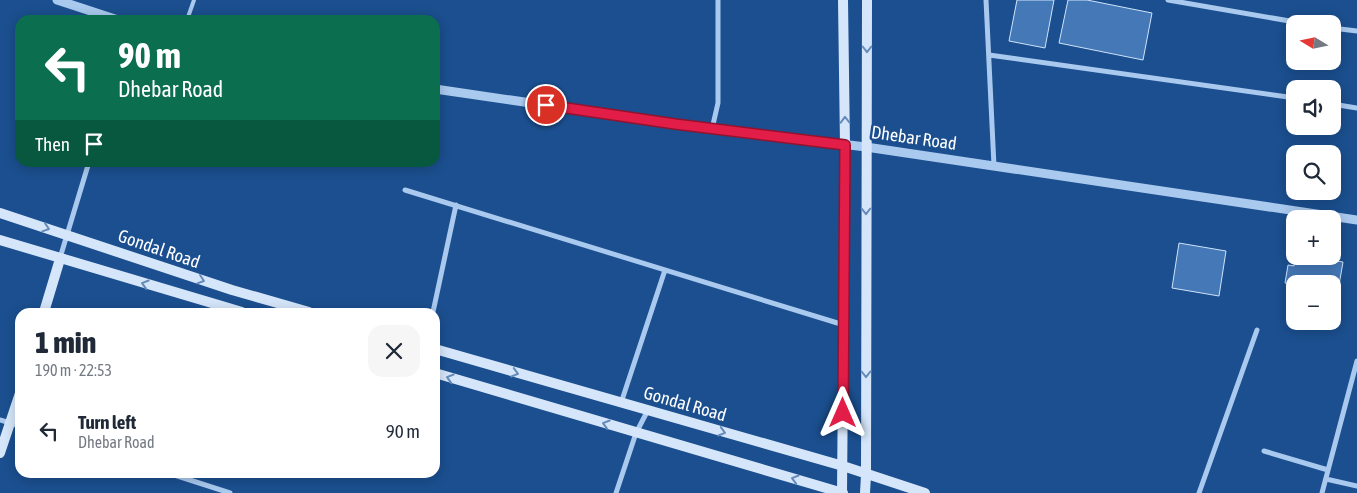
<!DOCTYPE html>
<html lang="en">
<head>
<meta charset="utf-8">
<style>
  :root { --surface:#fff; --page:#f6f6f7; --text:#1f2937; --muted:#747a83 }
  body { margin:0; font-family:"Asap Condensed",sans-serif; background:var(--page); color:var(--text); height:100vh; display:flex; flex-direction:column; font-size:19px; white-space:nowrap }
  * { box-sizing:border-box; margin:0 }
  p { font-size:16px; color:var(--muted) }
  .icon { flex:none; width:28px; height:28px; fill:none; stroke:currentColor; stroke-width:2; stroke-linecap:round; stroke-linejoin:round }
  .map { position:relative; flex:1; overflow:hidden }
  .panel { position:absolute; left:15px; top:308px; width:425px; height:170px; display:flex; flex-direction:column; background:var(--surface); border-radius:15px; box-shadow:0 2px 12px #0003 }
  .panel>* { flex:none }
  .guide { position:absolute; left:15px; top:15px; width:425px; height:152px; border-radius:15px; box-shadow:0 2px 12px #0003; background:#0b6e4f; color:#fff; overflow:hidden }
  .needle { width:32px; rotate:280deg }
  .fabs { position:absolute; left:1286px; top:15px; display:grid; gap:10px }
  .fabs a { display:grid; place-items:center; width:55px; height:55px; border-radius:10px; background:var(--surface); box-shadow:0 2px 12px #0003; font-size:25px }
  .pin { position:absolute; display:grid; place-items:center; width:42px; height:42px; color:#fff; margin:-21px; border:2px solid #fff; border-radius:50%; box-shadow:0 1px 5px #0007 }
  .me { position:absolute; width:55px; margin:-28px; rotate:0deg; stroke-linejoin:round; filter:drop-shadow(0 0 4px #0008) }
  .turn { display:flex; align-items:center; gap:18px; height:105px; padding:0 20px; font-size:22px }
  .turn .icon { width:65px; height:65px; stroke-width:2.5 }
  .turn b { display:block; font-size:35px; line-height:42px }
  .then { display:flex; align-items:center; height:48px; padding:0 20px; background:#0003; gap:10px; font-size:19px }
  .round { display:grid; place-items:center; flex:none; width:52px; height:52px; border-radius:15px; background:var(--page) }
  .headline { display:flex; align-items:center; justify-content:space-between; height:85px; padding:0 20px }
  h1 { font-size:30px; font-weight:800; line-height:38px }
  ul { padding:0; list-style:none }
  li { display:flex; align-items:center; gap:15px; height:75px; padding:0 20px }
  li div { flex:1 }
  li b { display:block; font-size:19px }
  li em { font-style:normal }
  .map>svg:first-child { display:block }
</style>
</head>
<body>
<div class="map">
<svg width="1357" height="493" viewBox="0 0 1357 493">
  <rect width="100%" height="100%" fill="#1b4f8f"/>
  <path fill="#4478b7" stroke="#cfe3fa" d="M1017 0H1054L1045 48 1009 41Z
    M1068 0H1087L1152 13 1143 60 1059 43Z
    M1179 243 1226 251 1219 296 1172 288Z
    M1295 256H1308L1343 262 1334 314 1332 313V284H1295V307L1287 305 1290 284 1285 283 1288 265 1294 266Z"/>
  <g fill="none" stroke-linecap="round" stroke-linejoin="round">
    <path stroke="#a9c9ee" stroke-width="4" d="M187 20 194 0"/>
    <path stroke="#a9c9ee" stroke-width="5" d="M986 0 994 166
      M1168 0 1307 24
      M1332 28 1357 31
      M989 55 1295 98
      M1332 104 1357 108
      M712 129 718 103V0
      M405 190 844 325
      M60 258 89 162
      M433 312 456 205
      M621 403 665 270
      M0 420 20 426
      M1264 451 1328 470
      M165 472 230 493
      M1326 479 1357 486
      M616 493 636 433 648 410
      M1199 493 1257 330
      M1322 493 1357 361"/>
    <path stroke="#a9c9ee" stroke-width="9" d="M57 0 118 20
      M435 89 675 124 866 147 1357 220"/>
    <path stroke="#d6e6fa" stroke-width="10" d="M0 213 232 290 309 312
      M0 240 242 312
      M44 312 60 259
      M435 349 843 466 925 493
      M435 373 843 493
      M0 453 20 393
      M842 493 845 145 843 0
      M865 493 866 475 867 0"/>
  </g>
  <defs><path id="oneway-chevron" d="M-2-3.5L2.5 0L-2 3.5" fill="none" stroke-width="1.6" stroke-linecap="round" stroke-linejoin="round" transform="scale(1.25)"/></defs>
  <g stroke="#668bba">
    <use href="#oneway-chevron" transform="translate(867 49) rotate(90)"/>
    <use href="#oneway-chevron" transform="translate(845 120) rotate(-91)"/>
    <use href="#oneway-chevron" transform="translate(866 211) rotate(90)"/>
    <use href="#oneway-chevron" transform="translate(46 228) rotate(18)"/>
    <use href="#oneway-chevron" transform="translate(201 280) rotate(19)"/>
    <use href="#oneway-chevron" transform="translate(145 284) rotate(-163)"/>
    <use href="#oneway-chevron" transform="translate(515 373) rotate(16)"/>
    <use href="#oneway-chevron" transform="translate(866 374) rotate(90)"/>
    <use href="#oneway-chevron" transform="translate(450 378) rotate(-163)"/>
    <use href="#oneway-chevron" transform="translate(606 424) rotate(-163)"/>
    <use href="#oneway-chevron" transform="translate(722 432) rotate(16)"/>
    <use href="#oneway-chevron" transform="translate(795 479) rotate(-164)"/>
  </g>
  <g fill="none" stroke-linecap="round" stroke-linejoin="round">
    <g stroke="#92132f" stroke-width="12">
      <path id="route" d="M546 105 675 124 845 145 843 413"/>
    </g>
    <use href="#route" stroke="#e11d48" stroke-width="9"/>
  </g>
  <g text-anchor="middle" stroke-width="5" stroke-linejoin="round" paint-order="stroke">
    <g font-size="18" fill="#fff" stroke="#1b4f8f">
      <text transform="translate(914 138) rotate(8)" y="6">Dhebar Road</text>
      <text transform="translate(159 249) rotate(19)" y="6">Gondal Road</text>
      <text transform="translate(685 404) rotate(16)" y="6">Gondal Road</text>
    </g>
  </g>
</svg>
<div class="fabs">
<a><svg class="needle" viewBox="-14 -14 28 28"><path d="M0-13l5 13h-10z" fill="#e53935"/><path d="M0 13l5-13h-10z" fill="#747a83"/></svg></a>
<a><svg class="icon" aria-label="sound" viewBox="0 0 24 24"><path d="M4 9h4l5-4v14l-5-4H4zM17 9q2 3 0 6"/></svg></a>
<a><svg class="icon" aria-label="search" viewBox="0 0 24 24"><circle cx="10" cy="10" r="6"/><path d="M15 15l6 6"/></svg></a>
<a>+</a>
<a>−</a>
</div>
<div class="pin" style="left:546px;top:105px;background:#d93025"><svg class="icon" aria-label="arrive" viewBox="0 0 24 24"><path d="M6 21V4h12l-3 4 3 4H6"/></svg></div>
<svg class="me" style="left:843px;top:413px" viewBox="-20 -20 40 40"><path d="M0-17L14 15 0 8-14 15z" fill="#e11d48" stroke="#fff" stroke-width="4"/></svg>
<div class="guide">
<div class="turn"><svg class="icon" aria-label="left" viewBox="0 0 24 24"><path d="M17 20v-9H6M10 6l-5 5 5 5"/></svg><div><b>90 m</b>Dhebar Road</div></div>
<div class="then">Then<svg class="icon" aria-label="arrive" viewBox="0 0 24 24"><path d="M6 21V4h12l-3 4 3 4H6"/></svg></div>
</div>
<section class="panel">
<div class="headline"><div><h1>1 min</h1><p>190 m · 22:53</p></div><a class="round"><svg class="icon" aria-label="close" viewBox="0 0 24 24"><path d="M6 6l12 12M18 6L6 18"/></svg></a></div>
<ul>
<li><svg class="icon" aria-label="left" viewBox="0 0 24 24"><path d="M17 20v-9H6M10 6l-5 5 5 5"/></svg><div><b>Turn left</b><p>Dhebar Road</p></div><em>90 m</em></li>
</ul>
</section>
</div>
</body>
</html>
